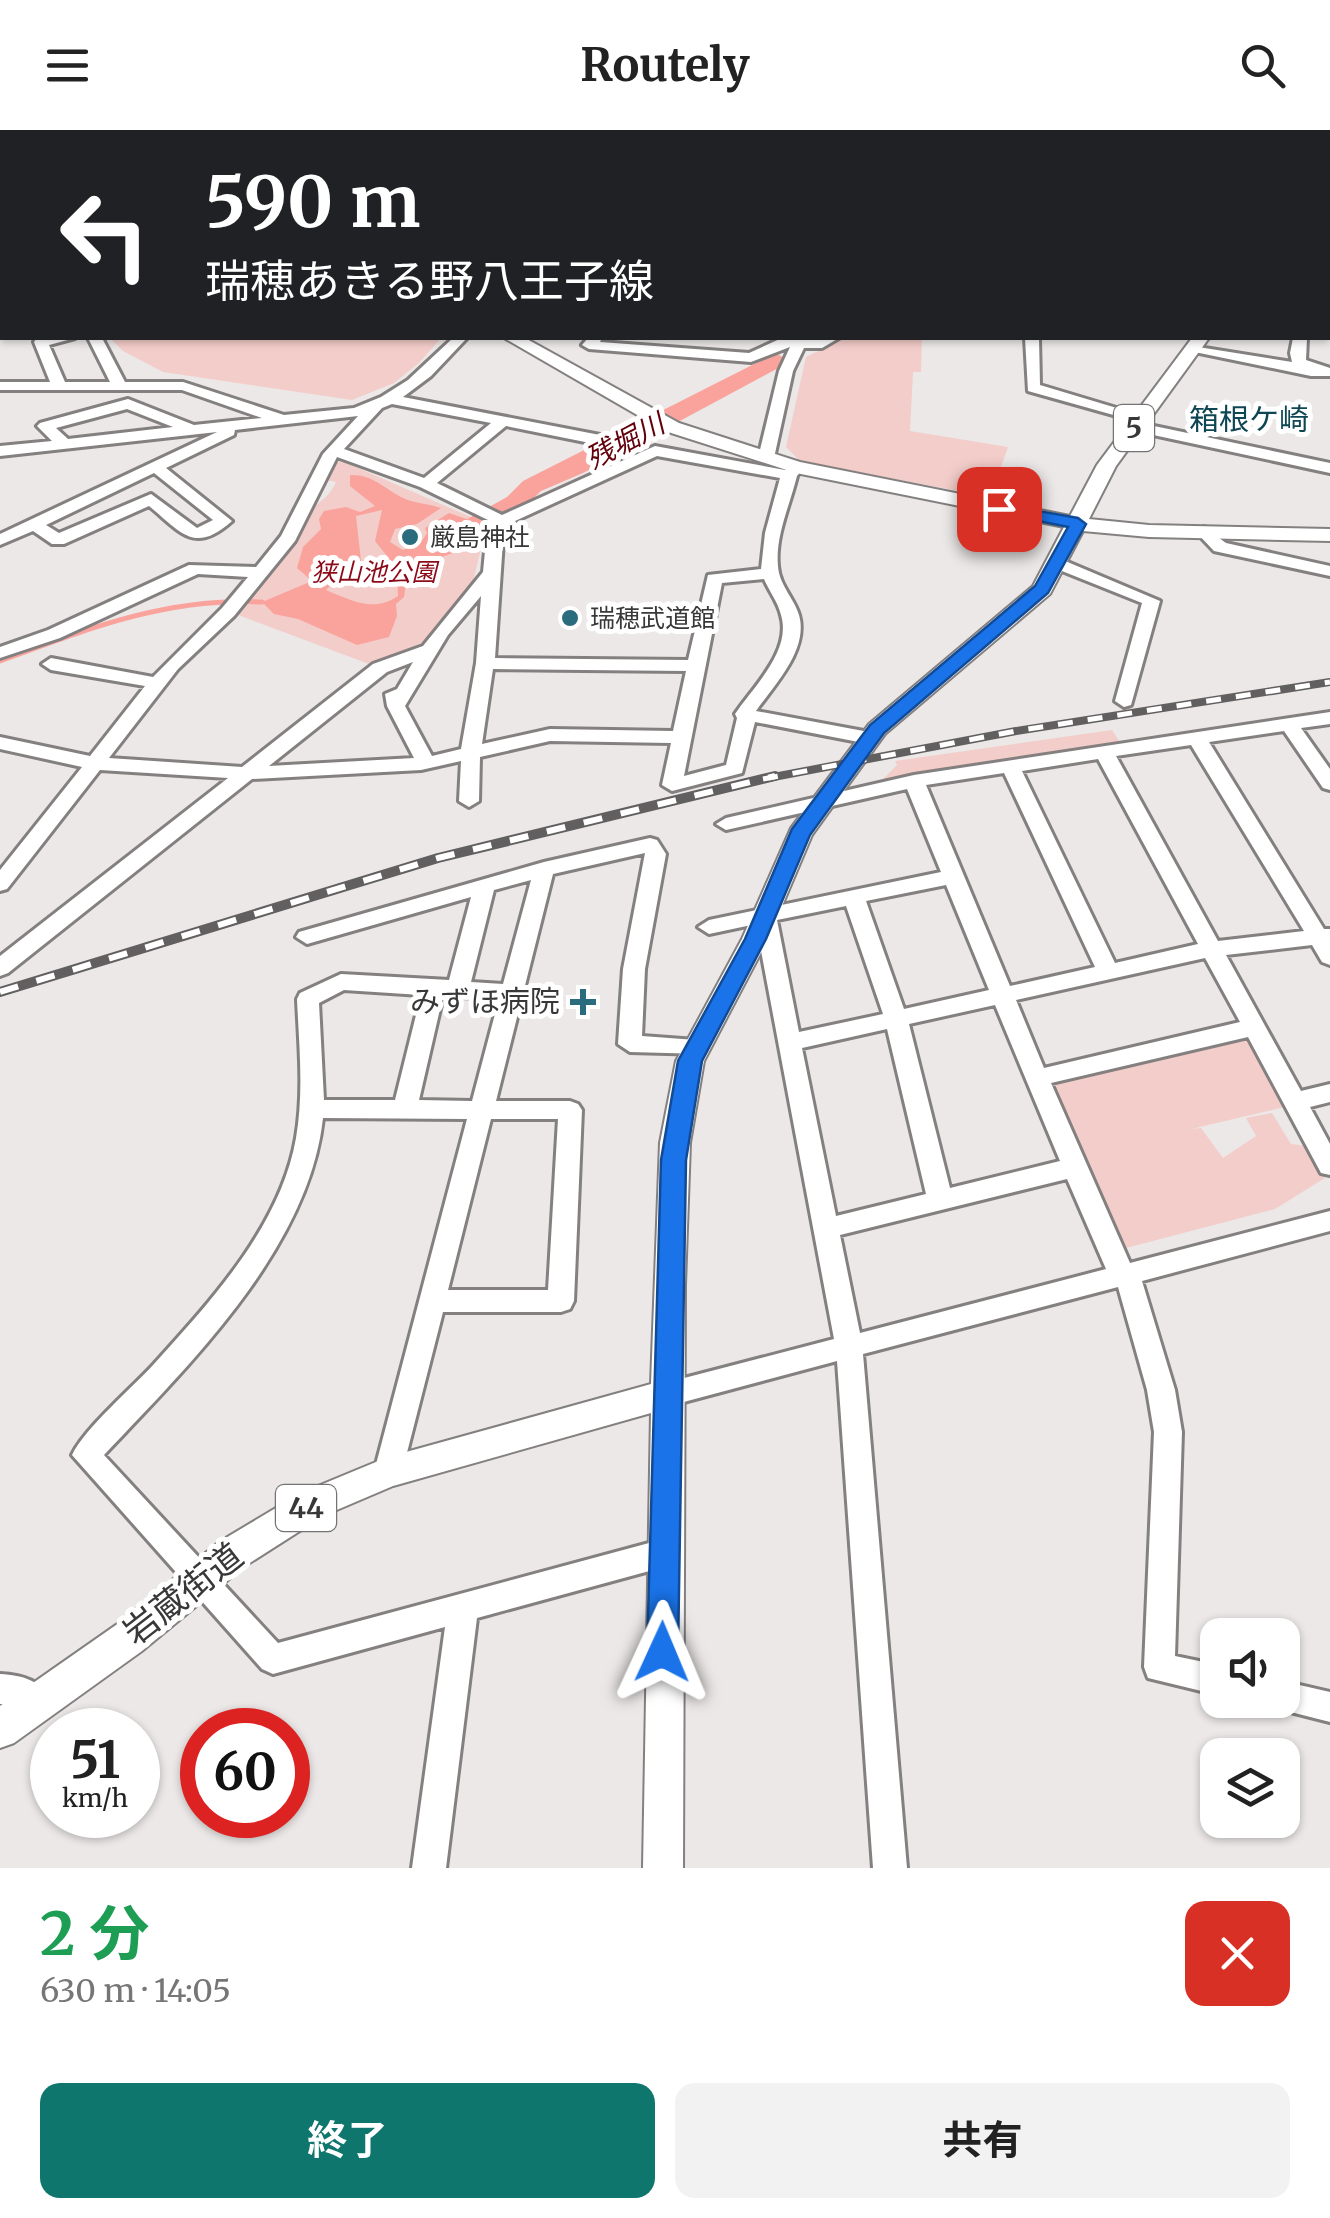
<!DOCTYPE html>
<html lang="ja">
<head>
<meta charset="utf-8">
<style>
  :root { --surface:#fff; --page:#f2f2f2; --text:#222; --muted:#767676; --accent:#0f766e }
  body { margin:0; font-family:Merriweather,"Noto Sans JP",serif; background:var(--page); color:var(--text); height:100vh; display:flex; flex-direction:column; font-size:38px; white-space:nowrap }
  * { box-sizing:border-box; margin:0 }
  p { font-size:32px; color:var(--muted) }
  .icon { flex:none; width:55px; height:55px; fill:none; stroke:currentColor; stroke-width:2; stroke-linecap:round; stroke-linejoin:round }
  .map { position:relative; height:1738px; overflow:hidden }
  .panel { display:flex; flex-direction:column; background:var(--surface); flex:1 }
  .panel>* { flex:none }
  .banner { position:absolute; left:0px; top:0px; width:1330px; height:210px; box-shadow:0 2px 8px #0004; background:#202124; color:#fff; overflow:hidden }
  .buttons { position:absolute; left:1200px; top:1488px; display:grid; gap:20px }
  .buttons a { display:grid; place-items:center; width:100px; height:100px; border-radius:20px; background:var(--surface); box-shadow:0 2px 8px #0004; font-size:50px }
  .speed { position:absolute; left:30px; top:1578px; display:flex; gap:20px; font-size:50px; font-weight:700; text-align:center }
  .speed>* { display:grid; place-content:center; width:130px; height:130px; border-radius:50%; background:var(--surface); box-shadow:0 2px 8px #0004; line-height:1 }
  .speed small { font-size:25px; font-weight:400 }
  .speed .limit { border:15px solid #d22; background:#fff; color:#111 }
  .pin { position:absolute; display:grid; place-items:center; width:85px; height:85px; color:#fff; margin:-42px; border-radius:20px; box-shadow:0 5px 15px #0006 }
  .me { position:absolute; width:110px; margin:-55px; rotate:1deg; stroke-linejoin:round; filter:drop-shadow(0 0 8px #0008) }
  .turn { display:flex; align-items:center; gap:35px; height:210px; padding:0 40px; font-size:45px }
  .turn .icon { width:130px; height:130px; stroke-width:2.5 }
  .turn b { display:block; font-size:70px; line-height:85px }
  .round { display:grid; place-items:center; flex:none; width:105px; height:105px; border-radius:20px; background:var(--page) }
  .overview { display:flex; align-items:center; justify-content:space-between; height:170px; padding:0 40px }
  h1 { font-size:60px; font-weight:700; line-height:75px; color:#1e9e55 }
  .action { display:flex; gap:20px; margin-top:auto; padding:20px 40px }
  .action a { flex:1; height:115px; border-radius:20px; background:var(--accent); color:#fff; font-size:40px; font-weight:700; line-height:115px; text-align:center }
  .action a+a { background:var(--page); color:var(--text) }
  header { display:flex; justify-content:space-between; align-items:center; height:130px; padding:0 40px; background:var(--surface); font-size:45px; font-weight:700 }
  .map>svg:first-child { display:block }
</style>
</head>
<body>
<header><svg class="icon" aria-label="menu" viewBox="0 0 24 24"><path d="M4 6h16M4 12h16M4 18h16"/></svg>Routely<svg class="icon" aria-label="search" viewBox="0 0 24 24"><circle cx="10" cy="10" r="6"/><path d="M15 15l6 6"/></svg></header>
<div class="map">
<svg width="1330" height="1738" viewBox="0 0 1330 1738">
  <rect width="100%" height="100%" fill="#ebe8e7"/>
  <path fill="#f3cdc9" d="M110 208H441L419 233 394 253 352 270 163 242 123 221Z
    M845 208H922L921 242H913L910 301 1008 317 990 367 800 331 786 317 806 227Z
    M342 331 487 394 471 460 421 520 369 534 233 483C265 452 283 415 311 381 321 368 327 371 336 352L326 350 331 334Z
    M1112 600 1121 614 881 651 897 635 895 631Z
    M1240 908 1250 912 1285 977 1191 999 1201 998 1223 1028 1256 1006 1246 988 1272 983 1291 1014 1306 1016 1325 1048 1275 1079 1126 1118 1117 1113 1053 958 1056 951Z"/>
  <path fill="#faa39d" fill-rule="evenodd" d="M350 345C372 344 384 358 401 367 414 374 428 373 441 378L417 394 395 399 390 412 403 420 420 414 427 403 425 398 449 383 475 392 477 401 470 417 408 439 404 467 396 474 397 486 389 507 357 515 298 489 274 484 262 472 312 451 297 438 303 417 321 399 319 389 324 381 346 377 360 382 375 376 350 356ZM382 380 375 411 391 431 372 440H362L356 386ZM384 438 397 444 398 466C374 483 350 470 326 460L331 455H356Z"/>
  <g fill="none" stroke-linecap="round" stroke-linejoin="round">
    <path stroke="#faa39d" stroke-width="5" d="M0 531C87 499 168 467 262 472"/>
    <path fill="#faa39d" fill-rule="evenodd" d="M776 223 787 230 784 235 583 343 541 361 525 377 475 400 462 392 507 367 523 351Z"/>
    <g stroke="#848080" stroke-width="6">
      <path id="minor" d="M236 0H249L251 2H238Z
        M766 0H780L782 2H768Z
        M1122 0H1148L1150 2H1124Z
        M1328 9H1330V17L1328 16Z
        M1330 25V33L1328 34V26Z
        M0 97H2V105H0Z
        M1328 186H1330V194H1328Z
        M75 208 49 215 65 252H110L88 208H102L125 252H183L284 285 354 278 381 267 408 250 453 208H467L431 246 403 267 600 305 608 310 600 315 506 296 437 353 502 385 655 316 785 340 790 334H802L804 337 797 346C790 375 775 406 778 436 779 455 794 468 799 485 809 520 774 555 756 581L869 602 879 608 869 614 755 592 742 643 672 661 662 655 671 613 550 611 480 627 479 671 469 677 459 671 461 631 421 640 252 649 8 843 0 846V826L228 648 100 640 7 759 0 761V740L82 637 0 619V607L90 626 145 556 51 540 42 534 51 528 153 547 222 478 248 447 198 444 60 508 0 528V517L48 500 189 435 256 437 281 406 323 324 358 286 235 300 234 305 166 338 232 391C194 425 181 402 149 376L64 414H52L33 401 0 415V404L217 302 0 326V316L52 311 37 296 40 293 128 269 194 295 262 288 182 260H0V252H50L34 212 36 209ZM392 274 491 293 424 348 344 319 382 278ZM127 279 173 297 68 309 56 298ZM657 326 780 348 765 403 761 439 708 445 688 530 495 528 504 396ZM337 327 420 357 488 390 483 442 423 516 373 534 242 637 109 628 178 539 234 486 295 411ZM154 343 213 390 197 398 151 364 59 403 46 395ZM764 449C769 461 778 472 781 485 792 521 753 557 735 584L737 588 726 635 684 646 722 453ZM481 466 476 533 461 619 432 626 405 576 448 505ZM413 532 397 559 385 564 387 576 414 628 269 636 387 542ZM493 539 686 541 673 601 550 599 482 614Z
        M588 208H602L600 212 749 223 782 208H839L822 218H804L793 241 774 328 766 333 758 328 779 241 790 217 751 232 589 219 582 215Z
        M1025 208H1039L1040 255 1150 288 1142 293 1028 261Z
        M1293 208H1307L1306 230 1330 238V246H1311L1185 220 1192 216 1292 232 1290 223Z
        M1135 292 1330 333V343L1130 300 1127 297Z
        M1204 397 1226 413 1330 436V446L1214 421 1196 402Z
        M1058 428 1160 471 1131 575 1124 577 1115 571 1142 473 1052 437 1049 433Z
        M1330 582V594L1301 598 1330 639V660L1323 658 1284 601 1209 612 1324 799H1330V835L1322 832 1312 815 1226 825 1301 961 1330 954V972L1310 977 1330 1014V1045L1321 1043 1248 907 1051 953 1130 1133 1330 1081V1101L1142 1151 1175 1260 1182 1302 1175 1526 1218 1535V1565L1148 1548 1144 1537 1154 1302 1147 1260 1118 1157 863 1224 907 1738H873L837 1231 665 1277 655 1273 651 1265 655 1257 665 1253 834 1209 756 794 709 804 698 797 709 790 941 742 907 659 726 700 716 694 726 688 914 645ZM1191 615 1304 801 1218 811 1116 626ZM1098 629 1198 814 1115 833 1022 641ZM1004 643 1095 837 1010 856 926 655ZM946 755 989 860 904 879 866 771ZM846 776 883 884 799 902 777 790ZM1205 828 1240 892 1044 938 1016 870ZM995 875 1060 1031 950 1058 909 894ZM887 899 926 1064 836 1086 802 918ZM1067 1049 1106 1139 860 1203 840 1105Z
        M650 708 657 710 666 724 645 839 642 906 696 910 704 912 708 918 704 924 630 922 618 914 623 839 645 723 553 744 496 971H570L578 974 582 980 574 1171 570 1179 561 1182H443L402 1342 398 1351 388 1355 378 1351 374 1342 467 989 323 988C309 1118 190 1234 104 1325L278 1513 664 1409 674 1413 679 1423 674 1433 664 1437 477 1488 446 1738H412L445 1497 273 1544 262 1539 72 1325C85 1298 132 1258 154 1234 212 1170 281 1095 296 1008 304 962 299 915 297 869L300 863 341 844 449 850 471 767 307 814 296 807 299 802 544 732ZM531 750 503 854 471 852 494 760ZM344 860 421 865 395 970H324L319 873ZM443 866 499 869 472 971 419 970ZM491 989H558L548 1160H448Z
        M0 1544C23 1545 43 1551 53 1574L48 1585 37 1589 14 1575 0 1574Z
        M1282 1551 1330 1562V1592L1271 1577 1268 1570H1282Z"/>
    </g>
    <g stroke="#848080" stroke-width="4">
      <path id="major" d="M0 65 2 66V76L0 75Z
        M1330 90V101L1328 102V91Z
        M504 208H525L679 293 800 332 1070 386 1097 335 1192 208H1209L1116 336 1089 389 1149 395 1330 399V411L1149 407 1083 401 1050 464 885 604 812 705 768 809 704 931 690 1013 685 1155 683 1738H643L651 1283 393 1356 325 1385 245 1436 142 1521 14 1613 0 1618V1576L116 1495 219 1412 301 1363 388 1327 651 1254 660 1013 676 931 742 809 791 698 869 594 1033 456 1064 397 796 343 665 301Z"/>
    </g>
    <use href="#minor" fill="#fff" fill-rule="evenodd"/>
    <use href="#major" fill="#fff" fill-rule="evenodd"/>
    <g stroke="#615f5f" stroke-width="8">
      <path id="rail-far1" d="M763 649 1016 601 1330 552"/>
    </g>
    <g stroke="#615f5f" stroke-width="10">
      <path id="rail" d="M0 862 438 728 775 646"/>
    </g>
    <use href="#rail-far1" stroke="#fff" stroke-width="5" stroke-dasharray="15" stroke-linecap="butt"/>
    <use href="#rail" stroke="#fff" stroke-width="6" stroke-dasharray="19" stroke-linecap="butt"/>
  </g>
  <path fill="#1a73e8" stroke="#114b97" stroke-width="2.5" d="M999 374 1078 388 1086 394 1048 463 884 603 810 705 766 809 702 931 686 1030 678 1522 673 1532 662 1537 651 1532 647 1522 661 1030 678 931 745 809 792 699 870 595 1035 456 1068 397 993 382V375Z"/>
  <g fill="#2a6b7e" stroke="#fff" stroke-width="4">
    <circle cx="410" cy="407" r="10"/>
    <circle cx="570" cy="488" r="10"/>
    <path d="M578 857h10v10h10v10h-10v10h-10v-10h-10v-10h10z"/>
  </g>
  <g text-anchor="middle" stroke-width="10" stroke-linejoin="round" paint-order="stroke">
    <g font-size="25" fill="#393838" stroke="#fff" text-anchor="start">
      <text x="430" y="416">厳島神社</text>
      <text x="590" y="497">瑞穂武道館</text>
    </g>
    <g font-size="25" font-style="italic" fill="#8c0918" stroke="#fff">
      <text x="374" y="451">狭山池公園</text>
    </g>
    <g fill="#fff" stroke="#747474" stroke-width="2.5">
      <rect x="1114" y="275" width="40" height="46" rx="8"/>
      <rect x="276" y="1355" width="60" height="46" rx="8"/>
    </g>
    <g font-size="28" font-weight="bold" fill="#393838">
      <text x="1134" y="308">5</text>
      <text x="306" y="1388">44</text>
    </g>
    <g font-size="28" font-style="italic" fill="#62000b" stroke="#fff">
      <text transform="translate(625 311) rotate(-28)" y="10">残堀川</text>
    </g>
    <g font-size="30" fill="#0e4654" stroke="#fff">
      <text x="1249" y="300">箱根ケ崎</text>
    </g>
    <g font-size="30" fill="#393838" stroke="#fff" text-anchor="end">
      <text x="560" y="882">みずほ病院</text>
    </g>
    <g font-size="35" fill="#393838" stroke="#fff">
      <text transform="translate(183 1464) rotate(-38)" y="12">岩蔵街道</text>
    </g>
  </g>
</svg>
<div class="buttons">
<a><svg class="icon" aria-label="sound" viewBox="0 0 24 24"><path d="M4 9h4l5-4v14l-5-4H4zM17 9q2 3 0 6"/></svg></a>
<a><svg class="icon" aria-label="layers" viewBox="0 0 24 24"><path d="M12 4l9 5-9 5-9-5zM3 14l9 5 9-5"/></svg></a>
</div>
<div class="speed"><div>51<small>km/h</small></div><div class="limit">60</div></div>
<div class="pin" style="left:999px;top:379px;background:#d93025"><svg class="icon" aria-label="arrive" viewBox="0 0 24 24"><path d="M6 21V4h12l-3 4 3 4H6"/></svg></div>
<svg class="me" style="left:662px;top:1522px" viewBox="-20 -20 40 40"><path d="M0-17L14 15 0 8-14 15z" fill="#1a73e8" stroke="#fff" stroke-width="4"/></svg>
<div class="banner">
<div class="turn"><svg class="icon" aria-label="left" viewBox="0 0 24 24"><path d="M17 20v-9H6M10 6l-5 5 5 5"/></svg><div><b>590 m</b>瑞穂あきる野八王子線</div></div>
</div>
</div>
<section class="panel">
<div class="overview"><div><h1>2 分</h1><p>630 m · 14:05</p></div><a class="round" style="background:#d93025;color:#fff"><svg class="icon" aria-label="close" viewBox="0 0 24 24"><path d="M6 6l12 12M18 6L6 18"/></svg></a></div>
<div class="action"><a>終了</a><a>共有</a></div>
</section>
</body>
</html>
